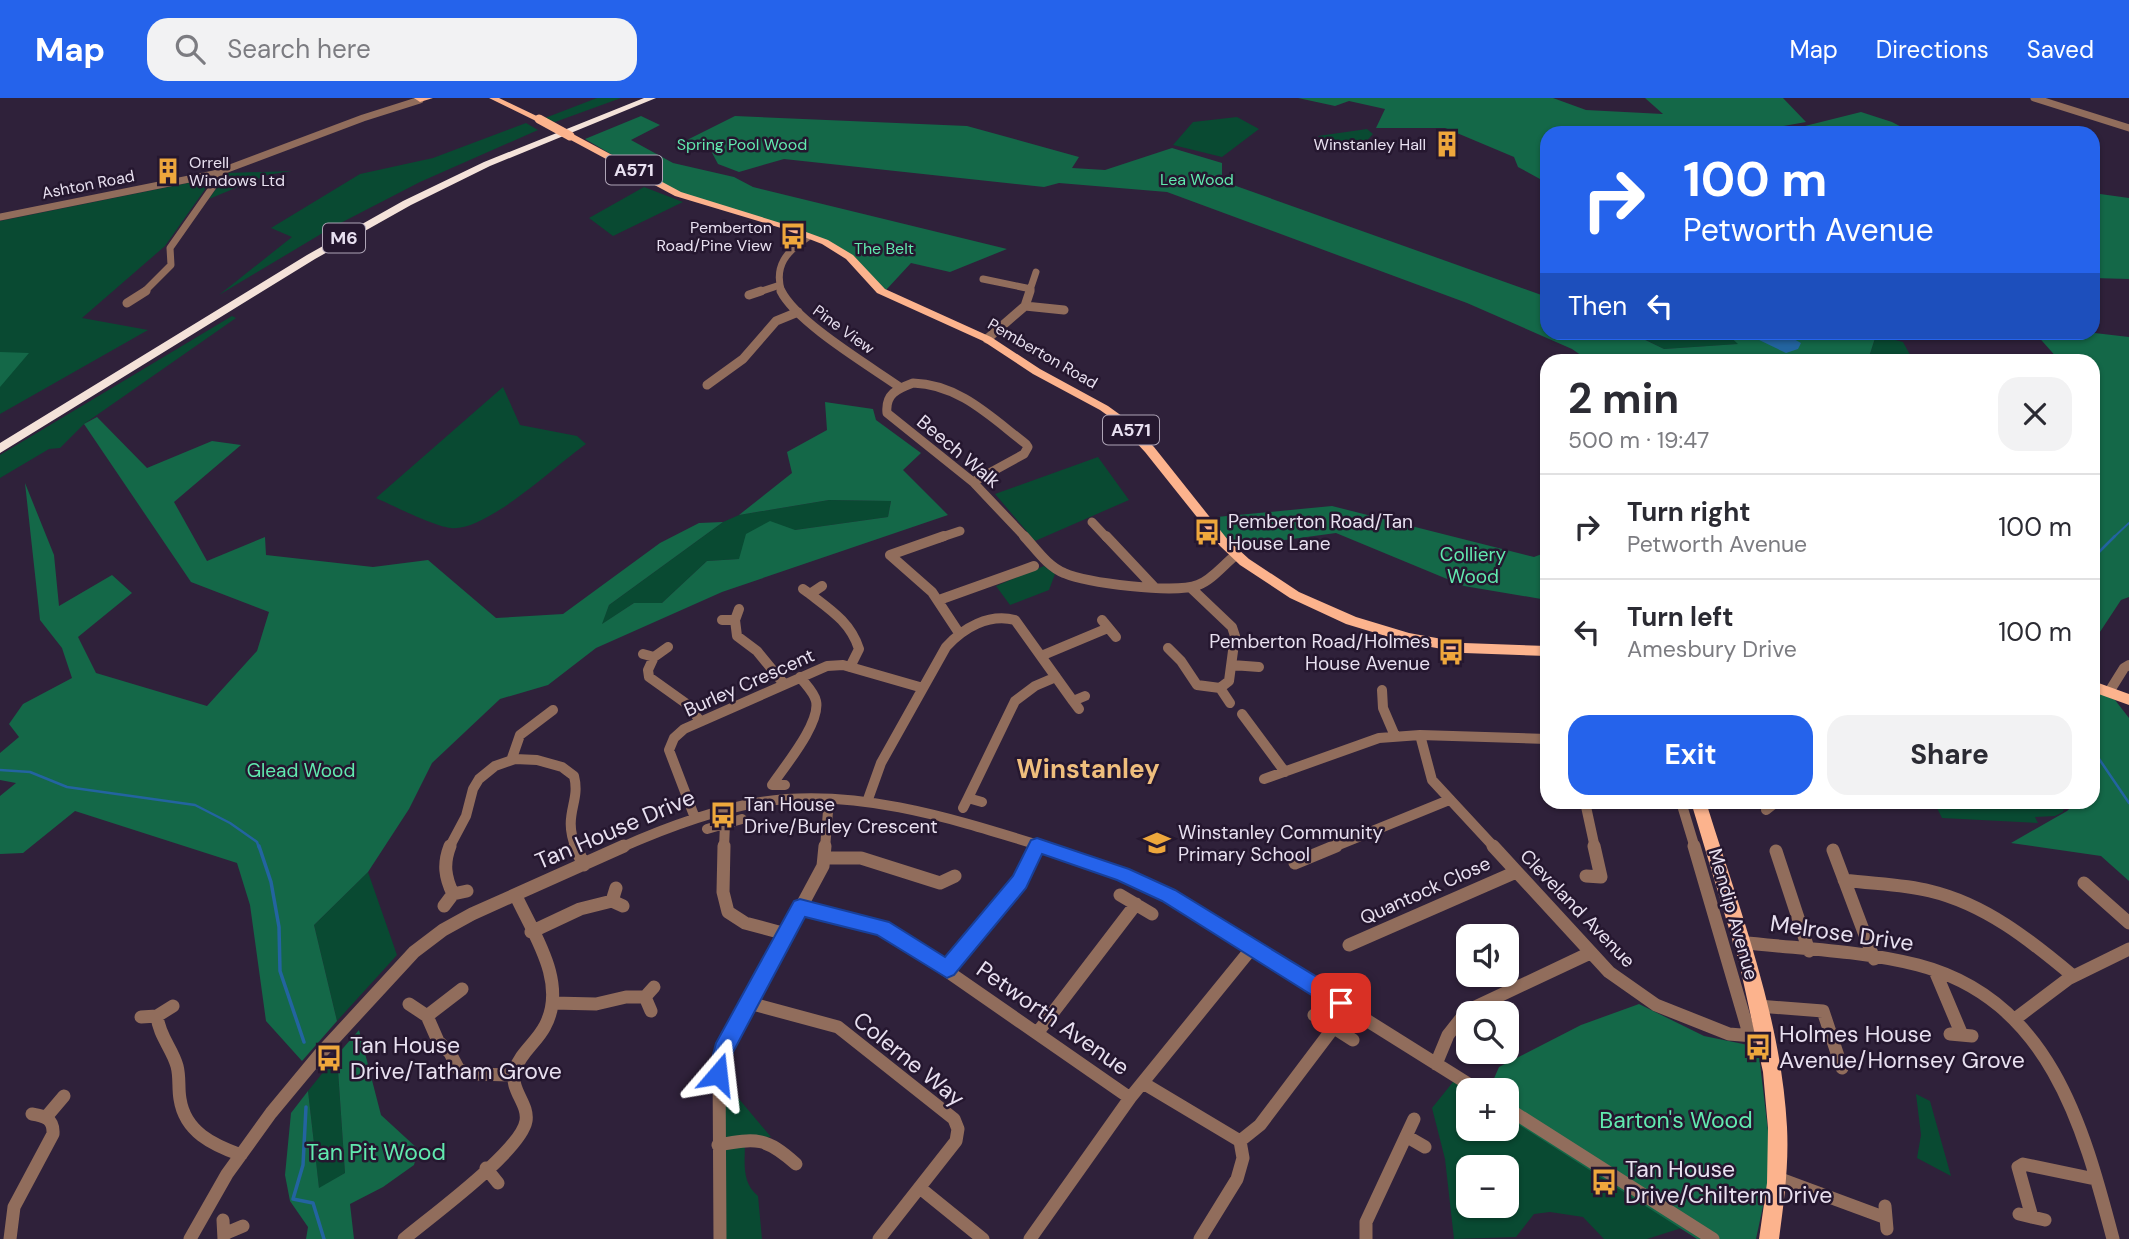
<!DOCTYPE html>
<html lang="en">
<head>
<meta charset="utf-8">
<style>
  :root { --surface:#fff; --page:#f2f2f3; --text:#2b2b33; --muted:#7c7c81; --line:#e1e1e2; --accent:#2563eb }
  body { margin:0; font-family:"DM Sans",sans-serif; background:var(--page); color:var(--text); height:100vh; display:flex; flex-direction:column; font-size:26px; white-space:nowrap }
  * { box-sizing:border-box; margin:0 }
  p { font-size:23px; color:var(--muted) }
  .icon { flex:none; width:38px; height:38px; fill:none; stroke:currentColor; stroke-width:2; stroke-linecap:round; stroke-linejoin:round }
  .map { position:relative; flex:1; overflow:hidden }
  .details { position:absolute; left:1540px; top:256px; width:560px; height:455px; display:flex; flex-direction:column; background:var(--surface); border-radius:21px; box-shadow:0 2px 5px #0004 }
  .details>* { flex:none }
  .guide { position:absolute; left:1540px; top:28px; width:560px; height:214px; border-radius:21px; box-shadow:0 2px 5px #0004; background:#2563eb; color:#fff; overflow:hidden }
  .buttons { position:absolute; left:1456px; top:826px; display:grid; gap:14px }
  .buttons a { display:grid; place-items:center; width:63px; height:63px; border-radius:14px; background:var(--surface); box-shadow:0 2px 5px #0004; font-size:35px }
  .pin { position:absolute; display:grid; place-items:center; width:60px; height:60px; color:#fff; margin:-30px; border-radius:14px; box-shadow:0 4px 10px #0006 }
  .me { position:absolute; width:77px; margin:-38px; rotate:17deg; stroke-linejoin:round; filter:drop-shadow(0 0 5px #0008) }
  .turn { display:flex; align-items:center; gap:24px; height:147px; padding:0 28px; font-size:32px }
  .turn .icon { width:91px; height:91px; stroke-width:2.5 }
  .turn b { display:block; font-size:49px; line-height:60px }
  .then { display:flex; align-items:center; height:66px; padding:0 28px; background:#0003; gap:14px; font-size:26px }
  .round { display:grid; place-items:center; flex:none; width:74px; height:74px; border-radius:21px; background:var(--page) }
  .headline { display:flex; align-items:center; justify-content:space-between; height:119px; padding:0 28px }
  h1 { font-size:42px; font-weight:700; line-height:52px }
  .button { display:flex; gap:14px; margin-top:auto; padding:14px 28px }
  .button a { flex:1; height:80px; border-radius:21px; background:var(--accent); color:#fff; font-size:28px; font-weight:700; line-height:80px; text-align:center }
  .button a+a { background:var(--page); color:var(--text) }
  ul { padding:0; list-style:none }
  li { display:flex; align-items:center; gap:21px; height:105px; padding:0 28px; border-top:2px solid var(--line) }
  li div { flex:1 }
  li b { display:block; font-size:26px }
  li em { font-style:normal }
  header { display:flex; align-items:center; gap:42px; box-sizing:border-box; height:98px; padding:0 35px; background:var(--accent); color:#fff }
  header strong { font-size:33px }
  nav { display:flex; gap:38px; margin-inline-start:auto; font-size:24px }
  .search { width:490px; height:63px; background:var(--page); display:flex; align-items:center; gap:18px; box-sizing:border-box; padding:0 24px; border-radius:21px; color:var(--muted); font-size:26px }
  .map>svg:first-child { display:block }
</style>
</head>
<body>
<header>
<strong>Map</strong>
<div class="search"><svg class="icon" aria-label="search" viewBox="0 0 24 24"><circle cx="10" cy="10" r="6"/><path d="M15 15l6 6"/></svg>Search here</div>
<nav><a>Map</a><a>Directions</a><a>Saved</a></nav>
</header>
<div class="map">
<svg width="2129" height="1141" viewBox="0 0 2129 1141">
  <rect width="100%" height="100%" fill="#2f213a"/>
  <path fill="#094a32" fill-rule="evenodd" d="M597 0H621L555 24 545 20Z
    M1237 19 1259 31 1222 59 1173 47 1193 24Z
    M526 25 538 32 420 84 331 130 219 197 292 139 271 130 360 76 433 60Z
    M1367 31 1373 36 1361 49 1335 53 1318 38Z
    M292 73 267 77 209 101 227 75Z
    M213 80 165 148 82 220 148 232 0 316V123Z
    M644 89 683 104 613 138 589 120Z
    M232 218 236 220 84 326 60 350 49 351 0 380V357Z
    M1663 235H1726L1739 246 1664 251 1642 240Z
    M1876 237 1903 244 1913 262H1868Z
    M503 289 520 327 577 338 586 346C555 368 486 434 451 430 433 428 394 408 376 400Z
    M1098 359 1129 402 1035 443 995 396Z
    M829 402 891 403 888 419 795 432 739 461 707 463 662 505H634L601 527 609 507 723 424 739 417Z
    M1044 468 1055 476 1049 492 1010 507 996 488Z
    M1934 704H2065L2063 714 2055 718 2035 719 2038 725 1942 720Z
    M368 774 397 857 337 923 314 827Z
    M337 957 345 1075 319 1091 308 993Z
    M718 976 771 1039 745 1043C745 1064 741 1084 758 1098L762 1141H720Z
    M1457 979 1468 992V1031H1507V1010L1691 1127 1647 1141H1604L1583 1119 1550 1114 1534 1116 1516 1139 1454 1141 1445 1061 1432 1010ZM1468 1069H1507V1108H1468Z
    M1916 996 1930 1003 1951 1078 1917 1060 1921 1037Z"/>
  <path fill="#146848" d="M1298 0H1553L1586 12 1663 16 1645 0H1783L1806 24 1744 35H1547V74L1540 81 1518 69 1514 59 1445 30H1376L1385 11 1349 3 1335 8Z
    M1861 14 1892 24 1913 35H1828L1801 29Z
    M641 18 660 27 631 42 673 65 734 79 753 89 1007 151 950 174 911 165 886 192 841 150 678 95 585 41Z
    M735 18 967 28 1079 59 1072 70 1105 72 1172 50 1222 65V83L1547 199V234L1631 235 1664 251 1738 246 1726 235 1871 234 1876 237 1868 262H1588L1572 251 1467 205 1167 94 1059 85 1044 89 784 61 739 74 718 66 709 49 681 45Z
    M2093 95 2129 100V181L2093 180Z
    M2086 234 2129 239V499L2121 502 2094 543 2096 587 2093 586V262H2059L2035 235Z
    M0 254 29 255 0 289Z
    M825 304 873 311 876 322 921 355 903 372 948 417 722 494 596 550 548 587 500 601 432 665 409 711 368 774 314 827 337 923 302 963 266 923 250 807 237 765 75 713 23 755 0 756V698L16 685 0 682V655L19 639 9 626 23 606 72 580 62 550 40 522 25 385 54 457 59 508 112 477 132 495 78 539 96 575 207 608 257 553 269 514 191 484 84 326 97 319 147 370 212 343 241 347 174 404 207 463 265 439 266 457 373 469 428 462 496 520 563 516 660 445 699 425 723 424 609 507 602 526 634 505H662L707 463 739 461 746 436 770 423 795 432 888 419 891 403 829 402 739 417 792 375 787 354 827 332Z
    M1332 408 1534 459 1547 454V502L1464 488 1336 435 1233 449 1206 420Z
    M2093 592 2115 602 2129 620V783L2101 758 2011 745 2067 713 2077 704H2093Z
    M1639 906 1704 938 1758 949 1772 1066 1756 1141H1697L1507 1019V992H1489L1499 969 1581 927Z
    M359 932 381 1017 418 1051 414 1067 383 1089 350 1106 354 1141H306L308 1129 290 1103 285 1077 291 1015 308 993 319 1090 345 1075 337 957Z"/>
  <path fill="#2364a0" d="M1755 235H1783L1801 245 1798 251 1786 255 1755 240Z"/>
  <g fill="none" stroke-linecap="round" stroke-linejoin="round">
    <path stroke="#2364a0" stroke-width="2" d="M2113 440 2129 425"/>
    <path stroke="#2364a0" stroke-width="2.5" d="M2093 460 2115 438
      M2093 652 2129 705
      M0 672 30 674 67 689 195 707 230 725 257 744 259 750"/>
    <path stroke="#2364a0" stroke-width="3.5" d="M259 748 271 784 279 829 280 873 304 944
      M306 1009 303 1067 293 1101 313 1105 324 1141"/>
    <path stroke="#916d5c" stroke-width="7" d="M2034 0 2129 30
      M0 119 214 76 363 20 420 2
      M983 181 1031 191
      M143 195 171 167 170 150 224 73
      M756 195 780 187
      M782 195C773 168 787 153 808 139
      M1029 195 1036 174"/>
    <path stroke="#916d5c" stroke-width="9" d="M781 193C797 225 870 268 901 290
      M749 197 761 193
      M127 205 146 193
      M1025 208 1064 212
      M987 241 1025 208 1030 193
      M913 285C959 286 992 320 1026 346L1028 349 1024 356 973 384 887 315C885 296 897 291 913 285Z
      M707 287 743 261 776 223 798 214
      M973 384 1026 440
      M1092 424 1107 440
      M939 440 960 433"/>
    <path stroke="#916d5c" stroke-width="10" d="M944 438 890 457 932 494 959 535
      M1024 438C1036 451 1048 469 1064 475 1087 485 1174 496 1198 487 1212 482 1224 466 1236 457
      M1106 438 1154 489
      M803 491 810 496 822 488
      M810 496C831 512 851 525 859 551L850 569
      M939 502 1034 468
      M722 522H735L739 511
      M735 522 737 538 757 553 784 586
      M1102 522 1116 539
      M1168 550 1181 563 1197 587 1220 590 1229 583 1235 538 1232 529 1191 490
      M643 556 654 559 668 549
      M1041 558 1108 530
      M654 559 648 572 649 579 691 609 700 624
      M1232 567 1259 569
      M1220 590 1230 605
      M1382 592 1383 610 1395 638
      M2109 594 2124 570 2129 567
      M1079 611 1073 603 1085 598
      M1242 616 1285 674
      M1420 637 1432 682 1495 750
      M512 660 520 637 553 612
      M1264 681 1379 640 1420 637 1547 641
      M785 687H772C784 669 821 625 816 603 814 594 805 586 800 579
      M968 700 1015 603 1035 588 1056 579
      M867 704 881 665 946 549C963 530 989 515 1015 522L1073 603
      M1585 704 1595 750
      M1681 704 1695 750
      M963 710 968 700 982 704
      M1766 712 1775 705 1773 704
      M695 720 669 652 674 640 684 631 827 568 843 567 923 590
      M707 731 742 721
      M449 750 466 718 473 691 479 681 495 668 515 661 537 662 562 669 574 678C581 705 562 716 576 750
      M620 750C665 730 712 712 761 704 858 689 957 722 1048 750
      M724 750 725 726
      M825 750 829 701
      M1036 750 1037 747
      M1331 750 1449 702"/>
    <path stroke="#916d5c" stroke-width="13" d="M450 748C443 766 445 779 453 796L467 793
      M575 748 584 767
      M724 748 723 794 728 814 745 825 786 836
      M1042 748 1129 779 1178 804 1478 992
      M1493 748 1609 874 1656 907 1729 936 1766 939
      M1694 748 1750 939
      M1833 752 1874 861
      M1776 753 1809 853
      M826 760H861L940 785 955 778
      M1295 765 1336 748
      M1586 778 1601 779 1594 748
      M1844 782C1873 786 1902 786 1930 793 1985 806 2030 842 2073 878
      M2084 785 2129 825
      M616 790 612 803 623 808
      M1120 797 1152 816
      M444 808 453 796
      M801 809 862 824 898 839 1130 1000
      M531 834 580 811 612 803
      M1739 844C1798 851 1860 852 1918 867 2049 901 2083 1027 2113 1141
      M1349 847 1516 774
      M947 871 1019 784 1036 748
      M1935 873 1962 937
      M553 905 596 906 626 899H645
      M749 905 838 929 954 1021 958 1031 956 1043 879 1141
      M409 906 427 918 438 943 450 955 459 972 475 976 513 977
      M1758 908 1823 913 1842 970
      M651 913 645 899 654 889
      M1314 917 1353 942
      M157 918C159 938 172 950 177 968 180 979 178 990 180 1001 185 1034 213 1047 241 1057
      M427 918 462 891
      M141 919 157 918 173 908
      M2015 921 2068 881 2129 851
      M1038 934 1136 806
      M1950 936 1972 938
      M1436 966 1448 937 1467 913 1590 855
      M1143 985 1240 1043
      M1507 1010 1713 1141
      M47 1018 64 998
      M1406 1038 1425 1049
      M1240 1043 1260 1027 1334 929
      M718 1047C757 1040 766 1039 796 1066
      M486 1070 498 1085
      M1778 1080 1886 1120
      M920 1090 983 1141
      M1885 1108 1887 1131
      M2019 1116 2045 1122
      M2032 1119 2018 1069 2023 1066 2095 1081
      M223 1122 224 1141
      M224 1136 243 1128
      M10 1141 14 1109 53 1036C54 1021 45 1018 32 1016
      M190 1141 227 1076 271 1015 320 956 414 854 443 832 472 816 624 748
      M404 1141C430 1119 521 1053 526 1023 529 1005 509 992 515 972 520 955 537 944 545 928 568 885 534 837 516 798
      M720 1141 719 962 823 768 825 748
      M1030 1141 1130 1000 1252 850
      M1200 1141 1237 1081 1243 1060 1240 1043
      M1366 1141V1124L1414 1021"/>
    <path fill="#fcb38d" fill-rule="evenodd" d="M414 0H433L420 4Z
      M489 0H499L543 21 536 23Z
      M567 36H573L586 43 681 94 787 127 828 142 853 157 885 191 991 239 1040 271 1108 308 1126 321 1154 349 1228 442 1249 461 1299 494 1356 519 1409 535 1464 545 1547 548V558L1464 555 1409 545 1346 526 1290 500 1240 467 1220 448 1145 354 1118 325 1100 312 1033 276 983 243 877 195 846 161 822 146 781 130 675 98 567 40Z
      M2093 583 2129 596V607L2093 594Z
      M1691 704H1706C1739 810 1781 918 1787 1029 1789 1067 1784 1104 1779 1141H1759L1767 1085 1768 1030 1763 974 1739 864Z"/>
    <path fill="#f4e2d9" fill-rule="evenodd" d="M644 0H656L490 68 411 107 315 161 0 355V345L307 157 403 103 484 64Z"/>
    <path stroke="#fcb38d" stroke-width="9" d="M539 21 570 38"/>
  </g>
  <path fill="#2563eb" stroke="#184099" stroke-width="2" d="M1037 740 1129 771 1175 792 1348 898 1351 905 1348 911 1341 914 1334 911 1162 803 1117 782 1042 756 1026 790 954 877 947 880 877 837 805 819 733 954 725 984 718 986 711 984 708 976 716 945 794 803 800 801 889 824 945 859 1013 778 1031 742Z"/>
  <defs>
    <g id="building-bare" transform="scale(2.1)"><path d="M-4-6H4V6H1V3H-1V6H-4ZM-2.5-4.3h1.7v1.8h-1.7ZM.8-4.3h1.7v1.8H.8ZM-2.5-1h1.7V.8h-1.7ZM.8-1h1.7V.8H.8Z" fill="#eea73c" stroke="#25172f" stroke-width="2.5" paint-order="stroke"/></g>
    <g id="bus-bare" transform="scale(2.1)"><path d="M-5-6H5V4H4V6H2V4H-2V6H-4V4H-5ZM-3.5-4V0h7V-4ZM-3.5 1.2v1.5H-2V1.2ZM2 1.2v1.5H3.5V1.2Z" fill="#eea73c" stroke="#25172f" stroke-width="2.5" paint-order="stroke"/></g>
    <g id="school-bare" transform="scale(2.1)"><path d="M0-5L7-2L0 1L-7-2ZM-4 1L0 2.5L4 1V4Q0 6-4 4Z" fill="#eea73c" stroke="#25172f" stroke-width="2.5" paint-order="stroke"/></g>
  </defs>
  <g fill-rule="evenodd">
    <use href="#building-bare" x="1447" y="46"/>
    <use href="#building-bare" x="168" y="73"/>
    <use href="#bus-bare" x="793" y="138"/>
    <use href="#bus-bare" x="1207" y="434"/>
    <use href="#bus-bare" x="1451" y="554"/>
    <use href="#bus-bare" x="723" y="717"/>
    <use href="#school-bare" x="1157" y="745"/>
    <use href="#bus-bare" x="1758" y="949"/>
    <use href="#bus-bare" x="329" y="960"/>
    <use href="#bus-bare" x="1604" y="1084"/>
  </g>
  <g text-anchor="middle" stroke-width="5" stroke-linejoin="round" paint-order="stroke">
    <g font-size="16" fill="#61eaaf" stroke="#25172f">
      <text x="742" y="52">Spring Pool Wood</text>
      <text x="1197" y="87">Lea Wood</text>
      <text x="884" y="156">The Belt</text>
    </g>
    <g font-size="16" fill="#e8e0f0" stroke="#25172f" text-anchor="end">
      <text x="1426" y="52">Winstanley Hall</text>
      <text x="189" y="70" text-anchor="start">Orrell<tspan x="189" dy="18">Windows Ltd</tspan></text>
      <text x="772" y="135">Pemberton<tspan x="772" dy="18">Road/Pine View</tspan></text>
    </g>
    <g font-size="16" fill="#e8e0f0" stroke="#25172f">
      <text transform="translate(88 86) rotate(-11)" y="6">Ashton Road</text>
      <text transform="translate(844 231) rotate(36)" y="6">Pine View</text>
      <text transform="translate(1043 255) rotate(30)" y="6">Pemberton Road</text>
    </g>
    <g fill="#25172f" stroke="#aea4b6" stroke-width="2">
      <rect x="606" y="57.5" width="56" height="29" rx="5"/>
      <rect x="323" y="125.5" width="42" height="29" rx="5"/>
      <rect x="1103" y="317.5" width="56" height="29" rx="5"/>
    </g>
    <g font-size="18" font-weight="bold" fill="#e8e0f0">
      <text x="634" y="78">A571</text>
      <text x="344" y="146">M6</text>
      <text x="1131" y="338">A571</text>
    </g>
    <g font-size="19" fill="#e8e0f0" stroke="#25172f">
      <text transform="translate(959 353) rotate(40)" y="7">Beech Walk</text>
      <text transform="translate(749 584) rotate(-24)" y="7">Burley Crescent</text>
      <text transform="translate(1425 792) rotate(-24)" y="7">Quantock Close</text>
      <text transform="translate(1578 810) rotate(46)" y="7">Cleveland Avenue</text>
      <text transform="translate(1734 816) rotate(74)" y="7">Mendip Avenue</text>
    </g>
    <g font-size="19" fill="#e8e0f0" stroke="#25172f" text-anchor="start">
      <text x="1228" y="430">Pemberton Road/Tan<tspan x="1228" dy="22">House Lane</tspan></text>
      <text x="1430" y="550" text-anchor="end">Pemberton Road/Holmes<tspan x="1430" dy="22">House Avenue</tspan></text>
      <text x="744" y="713">Tan House<tspan x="744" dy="22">Drive/Burley Crescent</tspan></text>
      <text x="1178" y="741">Winstanley Community<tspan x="1178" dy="22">Primary School</tspan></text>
    </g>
    <g font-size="19" fill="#61eaaf" stroke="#25172f">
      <text x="1473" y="463">Colliery<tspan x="1473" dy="22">Wood</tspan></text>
      <text x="301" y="679">Glead Wood</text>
    </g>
    <g font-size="23" fill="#e8e0f0" stroke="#25172f">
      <text transform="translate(615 731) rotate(-23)" y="8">Tan House Drive</text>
      <text transform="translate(1842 835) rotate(8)" y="8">Melrose Drive</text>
      <text transform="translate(1053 920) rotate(35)" y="8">Petworth Avenue</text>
      <text transform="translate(909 961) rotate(39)" y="8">Colerne Way</text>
    </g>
    <g font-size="23" fill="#e8e0f0" stroke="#25172f" text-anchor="start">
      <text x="1779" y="944">Holmes House<tspan x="1779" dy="26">Avenue/Hornsey Grove</tspan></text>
      <text x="350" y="955">Tan House<tspan x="350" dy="26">Drive/Tatham Grove</tspan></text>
      <text x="1625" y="1079">Tan House<tspan x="1625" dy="26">Drive/Chiltern Drive</tspan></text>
    </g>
    <g font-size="23" fill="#61eaaf" stroke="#25172f">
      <text x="1676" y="1030">Barton's Wood</text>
      <text x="376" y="1062">Tan Pit Wood</text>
    </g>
    <g font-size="26" font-weight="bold" fill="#efbe7d" stroke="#25172f">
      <text x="1088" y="680">Winstanley</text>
    </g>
  </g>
</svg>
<div class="buttons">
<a><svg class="icon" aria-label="sound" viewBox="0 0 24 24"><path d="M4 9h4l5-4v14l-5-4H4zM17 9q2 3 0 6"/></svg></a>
<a><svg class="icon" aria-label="search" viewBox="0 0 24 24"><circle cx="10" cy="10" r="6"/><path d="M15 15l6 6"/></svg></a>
<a>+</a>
<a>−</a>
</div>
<div class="pin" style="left:1341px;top:905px;background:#d93025"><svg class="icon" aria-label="arrive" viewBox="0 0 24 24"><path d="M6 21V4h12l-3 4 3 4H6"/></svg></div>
<svg class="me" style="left:718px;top:976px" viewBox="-20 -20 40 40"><path d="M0-17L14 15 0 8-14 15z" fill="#2563eb" stroke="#fff" stroke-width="4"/></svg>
<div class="guide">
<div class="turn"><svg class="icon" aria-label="right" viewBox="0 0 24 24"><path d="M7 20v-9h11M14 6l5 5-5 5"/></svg><div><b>100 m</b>Petworth Avenue</div></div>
<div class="then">Then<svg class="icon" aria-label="left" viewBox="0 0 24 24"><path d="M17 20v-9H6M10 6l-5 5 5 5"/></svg></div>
</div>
<section class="details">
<div class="headline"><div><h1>2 min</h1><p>500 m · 19:47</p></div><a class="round"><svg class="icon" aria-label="close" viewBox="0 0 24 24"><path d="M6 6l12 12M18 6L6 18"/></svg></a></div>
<ul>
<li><svg class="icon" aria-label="right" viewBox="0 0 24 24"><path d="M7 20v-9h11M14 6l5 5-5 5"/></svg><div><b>Turn right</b><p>Petworth Avenue</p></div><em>100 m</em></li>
<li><svg class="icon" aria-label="left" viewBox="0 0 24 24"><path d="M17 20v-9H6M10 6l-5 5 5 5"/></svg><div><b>Turn left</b><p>Amesbury Drive</p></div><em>100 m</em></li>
</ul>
<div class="button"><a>Exit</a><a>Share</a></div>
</section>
</div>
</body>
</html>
